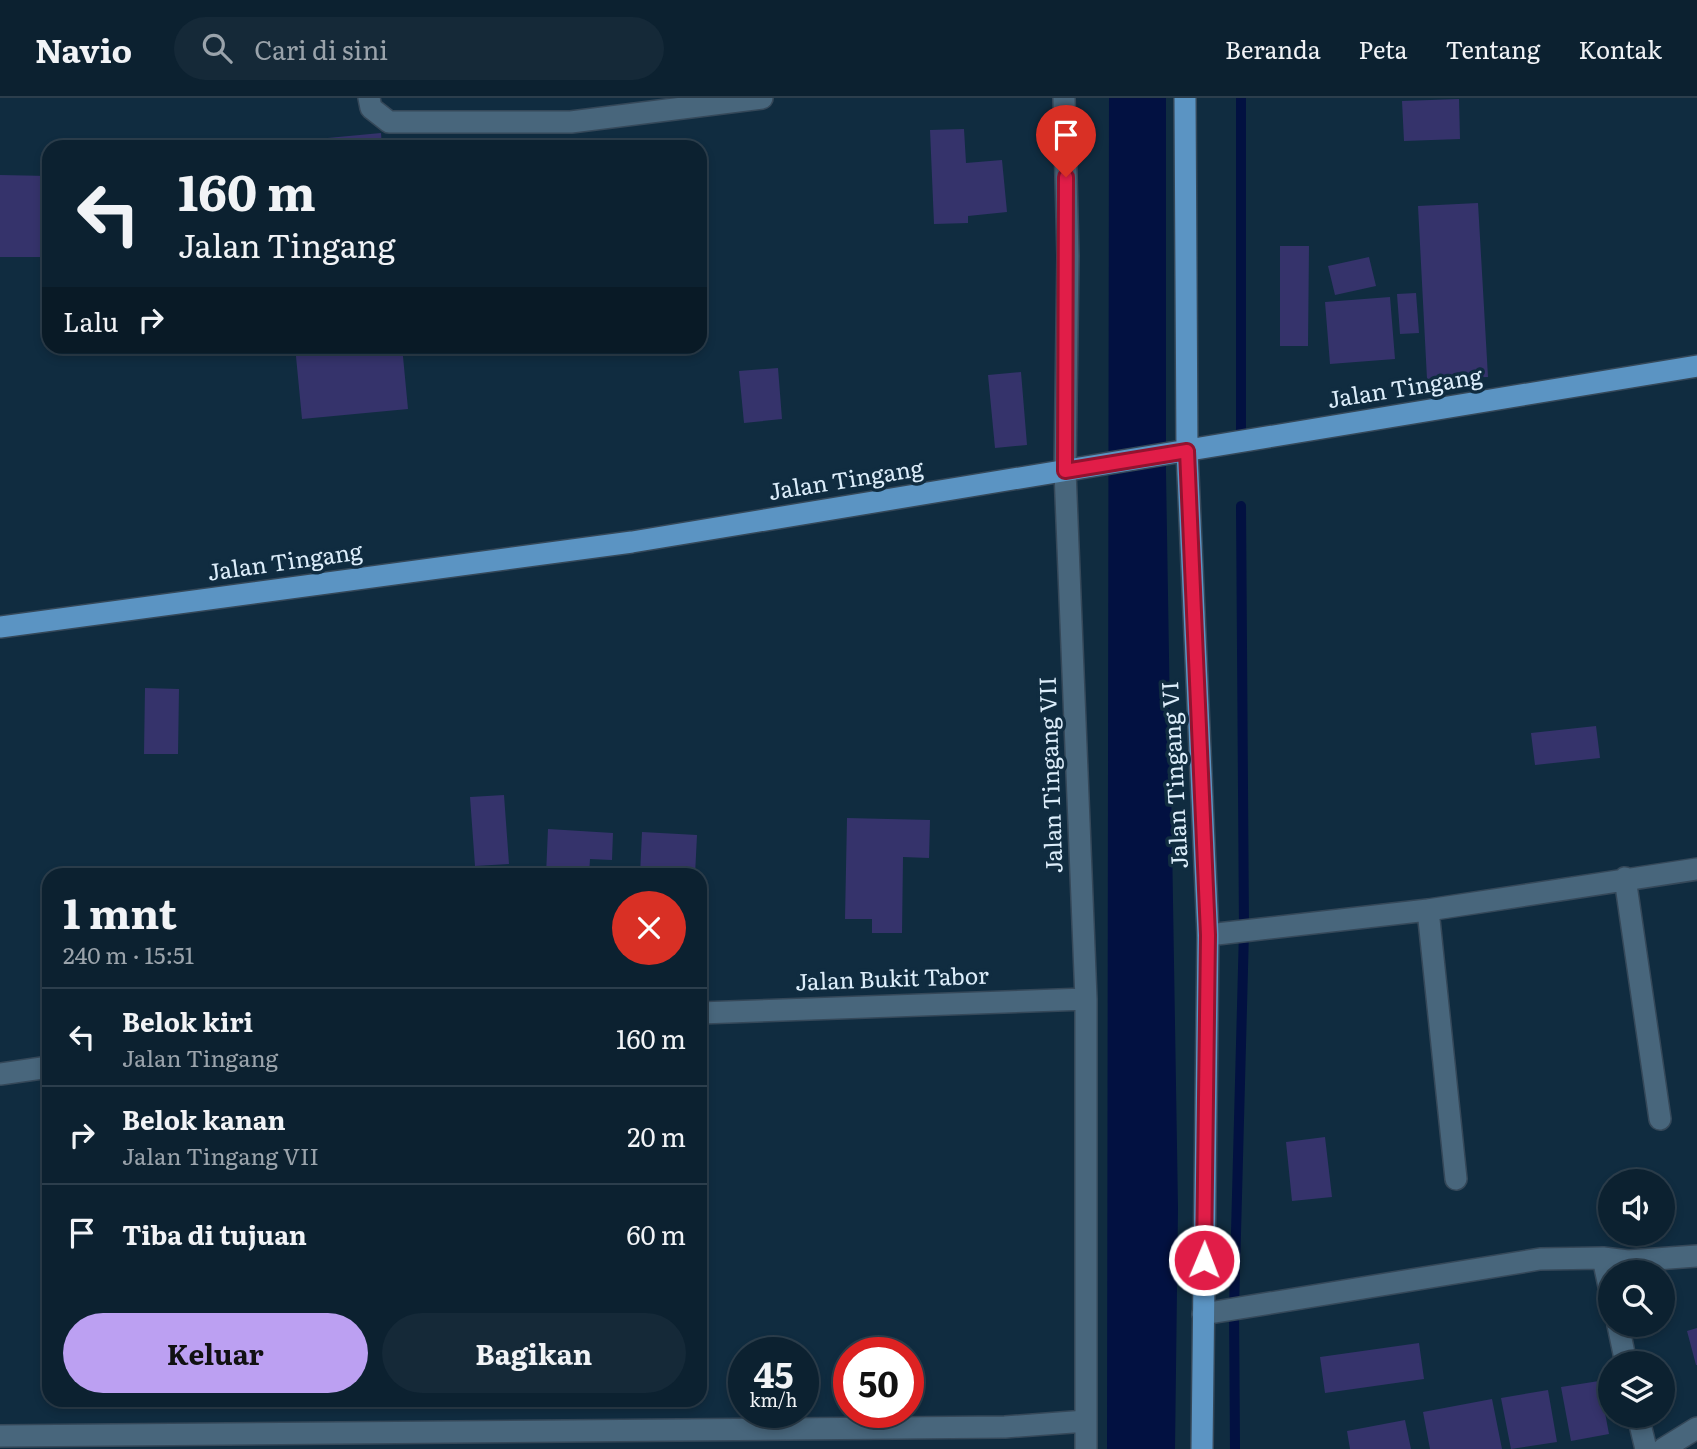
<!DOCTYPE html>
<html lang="id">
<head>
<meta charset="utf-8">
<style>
  :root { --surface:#0c2130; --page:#152938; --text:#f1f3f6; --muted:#9aa3ab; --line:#2c3e4c; --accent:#bca0f2 }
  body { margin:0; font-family:Literata,serif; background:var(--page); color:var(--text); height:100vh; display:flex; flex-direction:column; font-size:26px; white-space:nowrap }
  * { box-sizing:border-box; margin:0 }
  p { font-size:23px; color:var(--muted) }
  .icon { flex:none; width:38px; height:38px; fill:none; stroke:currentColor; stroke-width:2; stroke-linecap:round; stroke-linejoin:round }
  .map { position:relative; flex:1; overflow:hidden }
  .panel { position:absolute; left:42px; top:770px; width:665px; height:539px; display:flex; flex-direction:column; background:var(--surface); border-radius:21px; box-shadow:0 4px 10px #0003,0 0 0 2px var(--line) }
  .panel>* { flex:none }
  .banner { position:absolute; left:42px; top:42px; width:665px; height:214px; border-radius:21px; box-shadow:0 4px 10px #0003,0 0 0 2px var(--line); background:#0c2130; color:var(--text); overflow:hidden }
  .tools { position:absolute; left:1598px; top:1071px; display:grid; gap:14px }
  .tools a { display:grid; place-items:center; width:77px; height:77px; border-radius:50%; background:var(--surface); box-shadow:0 4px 10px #0003,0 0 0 2px var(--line); font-size:35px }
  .speed { position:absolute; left:728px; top:1239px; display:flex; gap:14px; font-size:35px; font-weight:700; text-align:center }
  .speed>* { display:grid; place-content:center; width:91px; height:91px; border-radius:50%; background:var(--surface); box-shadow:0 4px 10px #0003,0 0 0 2px var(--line); line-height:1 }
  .speed small { font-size:18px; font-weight:400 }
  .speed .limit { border:10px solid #d22; background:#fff; color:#111 }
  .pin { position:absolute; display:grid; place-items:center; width:60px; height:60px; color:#fff; margin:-72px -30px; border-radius:50% 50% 50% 0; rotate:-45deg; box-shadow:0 0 7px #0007 }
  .pin .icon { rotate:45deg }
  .me { position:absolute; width:77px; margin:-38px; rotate:1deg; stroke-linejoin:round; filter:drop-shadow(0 0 5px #0008) }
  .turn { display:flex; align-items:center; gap:24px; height:147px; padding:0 21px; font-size:32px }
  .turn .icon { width:91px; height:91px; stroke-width:2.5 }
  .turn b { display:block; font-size:49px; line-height:60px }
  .then { display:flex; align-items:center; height:66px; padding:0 21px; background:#0003; gap:14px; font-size:26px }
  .round { display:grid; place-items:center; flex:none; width:74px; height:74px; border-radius:37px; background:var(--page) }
  .head { display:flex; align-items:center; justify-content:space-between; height:119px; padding:0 21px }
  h1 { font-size:42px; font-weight:700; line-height:52px }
  .button { display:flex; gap:14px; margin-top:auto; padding:14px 21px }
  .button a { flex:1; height:80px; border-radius:42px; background:var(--accent); color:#111; font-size:28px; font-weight:700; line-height:80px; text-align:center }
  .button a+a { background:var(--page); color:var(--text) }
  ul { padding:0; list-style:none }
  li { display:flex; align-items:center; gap:21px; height:98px; padding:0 21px; border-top:2px solid var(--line) }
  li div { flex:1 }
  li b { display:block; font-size:26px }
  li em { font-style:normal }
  header { display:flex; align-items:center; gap:42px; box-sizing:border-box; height:98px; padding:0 35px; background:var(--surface); border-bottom:2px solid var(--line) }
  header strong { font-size:33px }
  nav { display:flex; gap:38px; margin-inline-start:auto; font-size:24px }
  .search { width:490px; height:63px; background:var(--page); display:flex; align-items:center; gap:18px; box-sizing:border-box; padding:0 24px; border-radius:38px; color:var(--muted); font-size:26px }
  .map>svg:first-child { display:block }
</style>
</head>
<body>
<header>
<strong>Navio</strong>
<div class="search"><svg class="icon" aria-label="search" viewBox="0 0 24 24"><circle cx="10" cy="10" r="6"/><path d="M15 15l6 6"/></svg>Cari di sini</div>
<nav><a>Beranda</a><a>Peta</a><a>Tentang</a><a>Kontak</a></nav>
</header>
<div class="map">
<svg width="1697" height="1351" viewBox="0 0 1697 1351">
  <rect width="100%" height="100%" fill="#102c40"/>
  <path fill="#021141" d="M1109 0H1166V375L1178 1110 1175 1351H1107Z"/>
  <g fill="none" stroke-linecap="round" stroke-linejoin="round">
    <path stroke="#021141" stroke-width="10" d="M1241 0V346
      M1235 1351 1234 1211 1244 833 1241 408"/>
  </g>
  <path fill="#35336b" d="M1459 1 1460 41 1404 43 1402 3Z
    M964 31 966 65 1002 62 1007 114 968 118V125L934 126 930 32Z
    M381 35 382 49H275L274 45Z
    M0 77 49 78V159H0Z
    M1478 105 1488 279 1427 281 1418 108Z
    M1280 148H1309L1308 248H1280Z
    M1369 159 1376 188 1335 197 1328 168Z
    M1416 195 1419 235 1400 236 1397 196Z
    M1390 199 1395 261 1330 266 1325 204Z
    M295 248H402L408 311 302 321Z
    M778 270 782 321 744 325 739 273Z
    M1021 274 1027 347 995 350 988 277Z
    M145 590 179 591 178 656H144Z
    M1596 628 1600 660 1535 667 1531 635Z
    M504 697 509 766 475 768 470 699Z
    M847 720 930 722 929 760 903 759 902 835H872V821H845Z
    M548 731 613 735 612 762 590 761 589 777H546Z
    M642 734 697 737 695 777H640Z
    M1325 1039 1332 1099 1292 1103 1286 1044Z
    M1697 1230V1267H1696L1687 1233Z
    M1419 1245 1424 1281 1325 1295 1320 1259Z
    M1599 1283 1609 1336 1571 1343 1561 1289Z
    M1548 1292 1557 1344 1511 1351 1501 1300Z
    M1492 1301 1502 1351H1430L1423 1314Z
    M1405 1322 1411 1351H1350L1347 1333Z"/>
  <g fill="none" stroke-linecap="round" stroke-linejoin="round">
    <g stroke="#354859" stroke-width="24">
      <path id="minor" d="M369 0 371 10 389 24H571L762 0
        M1064 0 1068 158 1065 373 1086 901V1351
        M1625 780 1660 1021
        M1428 812 1456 1081
        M1208 837 1428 812 1697 771
        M700 915 1086 901
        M0 976 49 969
        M1603 1160 1610 1193
        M1203 1216 1540 1161 1603 1160 1628 1163 1697 1158
        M1618 1227 1626 1265
        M1638 1318 1646 1351
        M0 1338 1005 1329 1086 1323
        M1663 1351 1697 1330"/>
    </g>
    <g stroke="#354859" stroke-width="24">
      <path id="major" d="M1185 0 1187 353 1208 837 1202 1351
        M0 529 632 444 1697 268"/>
    </g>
    <use href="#minor" stroke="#48667c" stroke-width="21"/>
    <use href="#major" stroke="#5b94c3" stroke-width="21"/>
  </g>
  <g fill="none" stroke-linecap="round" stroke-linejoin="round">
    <g stroke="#92132f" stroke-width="18">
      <path id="route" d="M1066 79 1065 373 1187 353 1208 837 1204 1162"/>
    </g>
    <use href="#route" stroke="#e11d48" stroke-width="12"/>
  </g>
  <g text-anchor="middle" stroke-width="7" stroke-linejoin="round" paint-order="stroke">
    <g font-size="23" fill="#dcedfa" stroke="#102c40">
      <text transform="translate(1405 290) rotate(-9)" y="8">Jalan Tingang</text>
      <text transform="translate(846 382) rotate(-9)" y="8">Jalan Tingang</text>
      <text transform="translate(285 464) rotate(-8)" y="8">Jalan Tingang</text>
      <text transform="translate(1051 677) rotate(-92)" y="8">Jalan Tingang VII</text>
      <text transform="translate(1175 677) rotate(-93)" y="8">Jalan Tingang VI</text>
      <text transform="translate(892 881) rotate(-2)" y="8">Jalan Bukit Tabor</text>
    </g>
  </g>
</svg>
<div class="tools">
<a><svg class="icon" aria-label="sound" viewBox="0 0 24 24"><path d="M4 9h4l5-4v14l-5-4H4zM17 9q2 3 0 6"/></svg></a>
<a><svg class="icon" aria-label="search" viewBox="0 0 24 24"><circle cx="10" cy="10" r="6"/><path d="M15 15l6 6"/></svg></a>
<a><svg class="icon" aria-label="layers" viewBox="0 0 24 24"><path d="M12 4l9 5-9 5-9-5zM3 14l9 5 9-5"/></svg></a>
</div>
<div class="speed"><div>45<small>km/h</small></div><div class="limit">50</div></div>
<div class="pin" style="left:1066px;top:79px;background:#d93025"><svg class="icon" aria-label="arrive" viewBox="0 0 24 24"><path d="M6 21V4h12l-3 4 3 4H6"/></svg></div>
<svg class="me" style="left:1204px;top:1162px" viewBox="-20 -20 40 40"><circle r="17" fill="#e11d48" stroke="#fff" stroke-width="3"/><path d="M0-11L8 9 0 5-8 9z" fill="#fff"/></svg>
<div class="banner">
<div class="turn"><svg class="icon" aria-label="left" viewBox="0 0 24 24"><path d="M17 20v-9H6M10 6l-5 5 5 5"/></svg><div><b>160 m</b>Jalan Tingang</div></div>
<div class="then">Lalu<svg class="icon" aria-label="right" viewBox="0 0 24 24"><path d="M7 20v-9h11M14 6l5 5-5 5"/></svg></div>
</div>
<section class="panel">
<div class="head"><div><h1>1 mnt</h1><p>240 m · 15:51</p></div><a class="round" style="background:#d93025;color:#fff"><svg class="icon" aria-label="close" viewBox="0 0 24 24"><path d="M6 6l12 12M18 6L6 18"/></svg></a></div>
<ul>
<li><svg class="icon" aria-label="left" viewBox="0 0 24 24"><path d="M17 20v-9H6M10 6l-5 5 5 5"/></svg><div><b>Belok kiri</b><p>Jalan Tingang</p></div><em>160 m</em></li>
<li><svg class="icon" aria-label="right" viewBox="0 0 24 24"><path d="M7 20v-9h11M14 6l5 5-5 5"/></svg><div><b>Belok kanan</b><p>Jalan Tingang VII</p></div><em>20 m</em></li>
<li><svg class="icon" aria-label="arrive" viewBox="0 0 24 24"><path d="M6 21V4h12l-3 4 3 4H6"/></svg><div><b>Tiba di tujuan</b></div><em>60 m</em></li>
</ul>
<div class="button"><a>Keluar</a><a>Bagikan</a></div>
</section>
</div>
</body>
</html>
